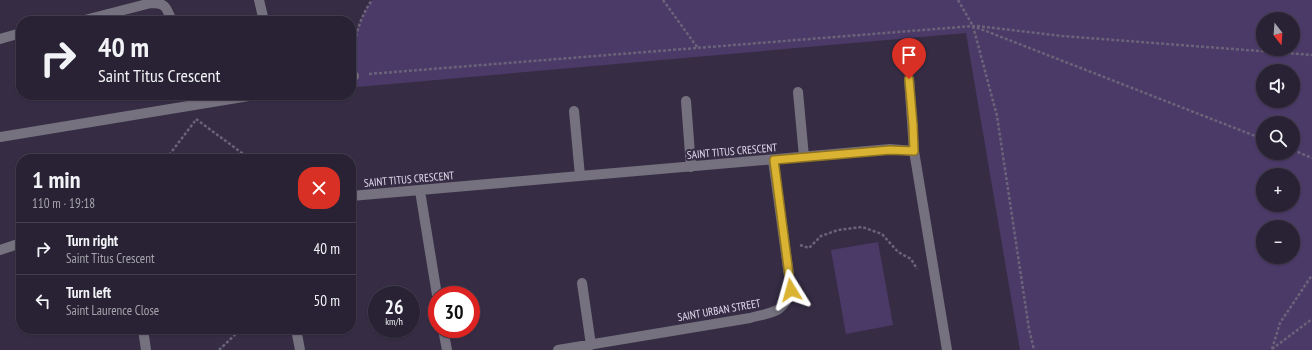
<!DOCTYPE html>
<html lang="en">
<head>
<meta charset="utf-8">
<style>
  :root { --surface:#282234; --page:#342f40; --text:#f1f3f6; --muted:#a5a4ac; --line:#443f4f }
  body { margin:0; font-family:"PT Sans Narrow",sans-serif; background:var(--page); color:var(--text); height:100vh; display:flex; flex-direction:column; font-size:15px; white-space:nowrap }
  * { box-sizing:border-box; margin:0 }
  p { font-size:13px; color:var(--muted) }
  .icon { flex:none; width:22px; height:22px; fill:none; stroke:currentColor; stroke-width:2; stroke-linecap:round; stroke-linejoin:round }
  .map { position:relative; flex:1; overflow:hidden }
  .drawer { position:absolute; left:16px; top:154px; width:340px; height:180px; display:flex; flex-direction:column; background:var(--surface); border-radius:16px; box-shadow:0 1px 3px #0004,0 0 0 1px var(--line) }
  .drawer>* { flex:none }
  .banner { position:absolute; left:16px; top:16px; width:340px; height:84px; border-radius:16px; box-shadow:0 1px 3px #0004,0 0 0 1px var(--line); background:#282234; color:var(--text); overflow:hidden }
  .needle { width:26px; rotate:163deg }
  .controls { position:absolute; left:1256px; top:12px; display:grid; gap:8px }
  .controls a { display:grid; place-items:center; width:44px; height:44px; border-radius:50%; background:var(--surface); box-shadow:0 1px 3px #0004,0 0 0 1px var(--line); font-size:20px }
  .speed { position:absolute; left:368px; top:286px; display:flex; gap:8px; font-size:20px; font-weight:700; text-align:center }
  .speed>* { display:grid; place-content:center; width:52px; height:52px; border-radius:50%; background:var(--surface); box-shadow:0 1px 3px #0004,0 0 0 1px var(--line); line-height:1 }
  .speed small { font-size:10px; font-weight:400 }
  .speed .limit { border:6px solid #d22; background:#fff; color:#111 }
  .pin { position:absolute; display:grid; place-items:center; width:34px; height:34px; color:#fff; margin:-41px -17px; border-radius:50% 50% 50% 0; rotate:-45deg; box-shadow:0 0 4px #0007 }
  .pin .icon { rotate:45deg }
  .me { position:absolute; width:44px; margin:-22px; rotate:352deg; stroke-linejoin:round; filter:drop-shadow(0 0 3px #0008) }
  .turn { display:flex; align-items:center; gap:14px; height:84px; padding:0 16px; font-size:18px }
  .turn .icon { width:52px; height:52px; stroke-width:2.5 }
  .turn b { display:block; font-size:28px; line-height:34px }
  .round { display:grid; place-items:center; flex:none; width:42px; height:42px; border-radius:16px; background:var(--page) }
  .summary { display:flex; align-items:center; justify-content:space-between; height:68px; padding:0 16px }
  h1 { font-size:24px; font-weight:600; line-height:30px }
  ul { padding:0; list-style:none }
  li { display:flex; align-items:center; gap:12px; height:52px; padding:0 16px; border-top:1px solid var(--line) }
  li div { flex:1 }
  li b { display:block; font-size:15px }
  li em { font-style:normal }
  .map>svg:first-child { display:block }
</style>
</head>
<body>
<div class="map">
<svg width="1312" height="350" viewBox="0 0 1312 350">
  <rect width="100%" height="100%" fill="#362d45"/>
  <path fill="#4b3967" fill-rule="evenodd" d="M372 0H1312V350H1020L966 33 357 87C349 56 354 27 372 0ZM1263 19H1293V49H1263ZM1263 71H1293V101H1263ZM1263 123H1293V153H1263ZM1263 175H1293V205H1263ZM1263 227H1293V257H1263Z
    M878 242 893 325 846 334 831 250Z"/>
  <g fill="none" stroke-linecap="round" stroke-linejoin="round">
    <path stroke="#6b6379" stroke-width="2.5" stroke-dasharray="3 2" stroke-linecap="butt" d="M663 0 697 47
      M958 0 973 26 997 116 1029 329 1034 350
      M977 26 1062 36 1312 55
      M353 61C354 38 359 19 372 0
      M369 74 973 26 1263 139
      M196 119 250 159
      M1293 150 1312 158
      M166 159 195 121
      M800 245 809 248 821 236 838 230 862 227 882 234 898 252 911 259 917 269
      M1272 349 1280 323 1312 275
      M1272 349 1312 319
      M219 350 241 329"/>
    <path stroke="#75717e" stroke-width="10" d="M259 0 264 21
      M81 21 151 3C167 3 166 8 172 21
      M0 39 21 33
      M351 76H354
      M909 79 914 151 947 350
      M798 92 804 157
      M686 101 691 167
      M574 111 580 176
      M0 137 255 95
      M420 191 437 295
      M351 196 890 149 914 151
      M0 250 21 243
      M582 283 591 345
      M143 329 146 350
      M296 329 300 350
      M443 329 447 350
      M558 350 750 318C772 312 783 314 791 290L773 160"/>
  </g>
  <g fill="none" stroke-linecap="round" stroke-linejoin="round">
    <g stroke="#8e7421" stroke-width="10">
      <path id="route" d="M791 290 774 160 890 150 914 151 913 125 909 79"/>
    </g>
    <use href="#route" stroke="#dbb333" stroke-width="7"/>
  </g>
  <g text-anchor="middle" stroke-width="4" stroke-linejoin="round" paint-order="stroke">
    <g font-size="11" fill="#e1dcec" stroke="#362d45">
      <text transform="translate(732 151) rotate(-5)" y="4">SAINT TITUS CRESCENT</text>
      <text transform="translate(409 179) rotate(-5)" y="4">SAINT TITUS CRESCENT</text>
      <text transform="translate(719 310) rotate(-10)" y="4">SAINT URBAN STREET</text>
    </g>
  </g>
</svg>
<div class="controls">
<a><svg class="needle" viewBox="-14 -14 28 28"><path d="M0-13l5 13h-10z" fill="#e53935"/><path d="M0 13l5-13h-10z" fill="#a5a4ac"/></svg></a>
<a><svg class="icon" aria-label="sound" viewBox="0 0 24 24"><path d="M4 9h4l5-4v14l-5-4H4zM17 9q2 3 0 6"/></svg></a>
<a><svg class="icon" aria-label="search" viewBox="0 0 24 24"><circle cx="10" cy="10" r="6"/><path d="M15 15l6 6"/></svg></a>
<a>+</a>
<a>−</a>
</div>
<div class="speed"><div>26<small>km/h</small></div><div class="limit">30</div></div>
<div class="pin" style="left:909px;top:79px;background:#d93025"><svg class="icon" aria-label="arrive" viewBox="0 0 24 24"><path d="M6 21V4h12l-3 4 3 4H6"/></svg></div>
<svg class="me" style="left:791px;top:290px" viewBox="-20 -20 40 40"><path d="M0-17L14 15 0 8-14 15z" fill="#dbb333" stroke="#fff" stroke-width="4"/></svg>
<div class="banner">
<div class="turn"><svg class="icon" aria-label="right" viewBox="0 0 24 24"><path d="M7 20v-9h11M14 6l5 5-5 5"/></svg><div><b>40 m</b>Saint Titus Crescent</div></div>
</div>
<section class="drawer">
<div class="summary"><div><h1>1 min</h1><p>110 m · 19:18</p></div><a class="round" style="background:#d93025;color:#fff"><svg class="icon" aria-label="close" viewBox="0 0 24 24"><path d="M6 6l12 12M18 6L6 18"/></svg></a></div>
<ul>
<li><svg class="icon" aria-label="right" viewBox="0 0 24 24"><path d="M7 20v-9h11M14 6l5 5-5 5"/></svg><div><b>Turn right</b><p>Saint Titus Crescent</p></div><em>40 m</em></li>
<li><svg class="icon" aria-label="left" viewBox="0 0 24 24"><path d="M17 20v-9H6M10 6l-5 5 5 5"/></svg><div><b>Turn left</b><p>Saint Laurence Close</p></div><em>50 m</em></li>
</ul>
</section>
</div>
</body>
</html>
